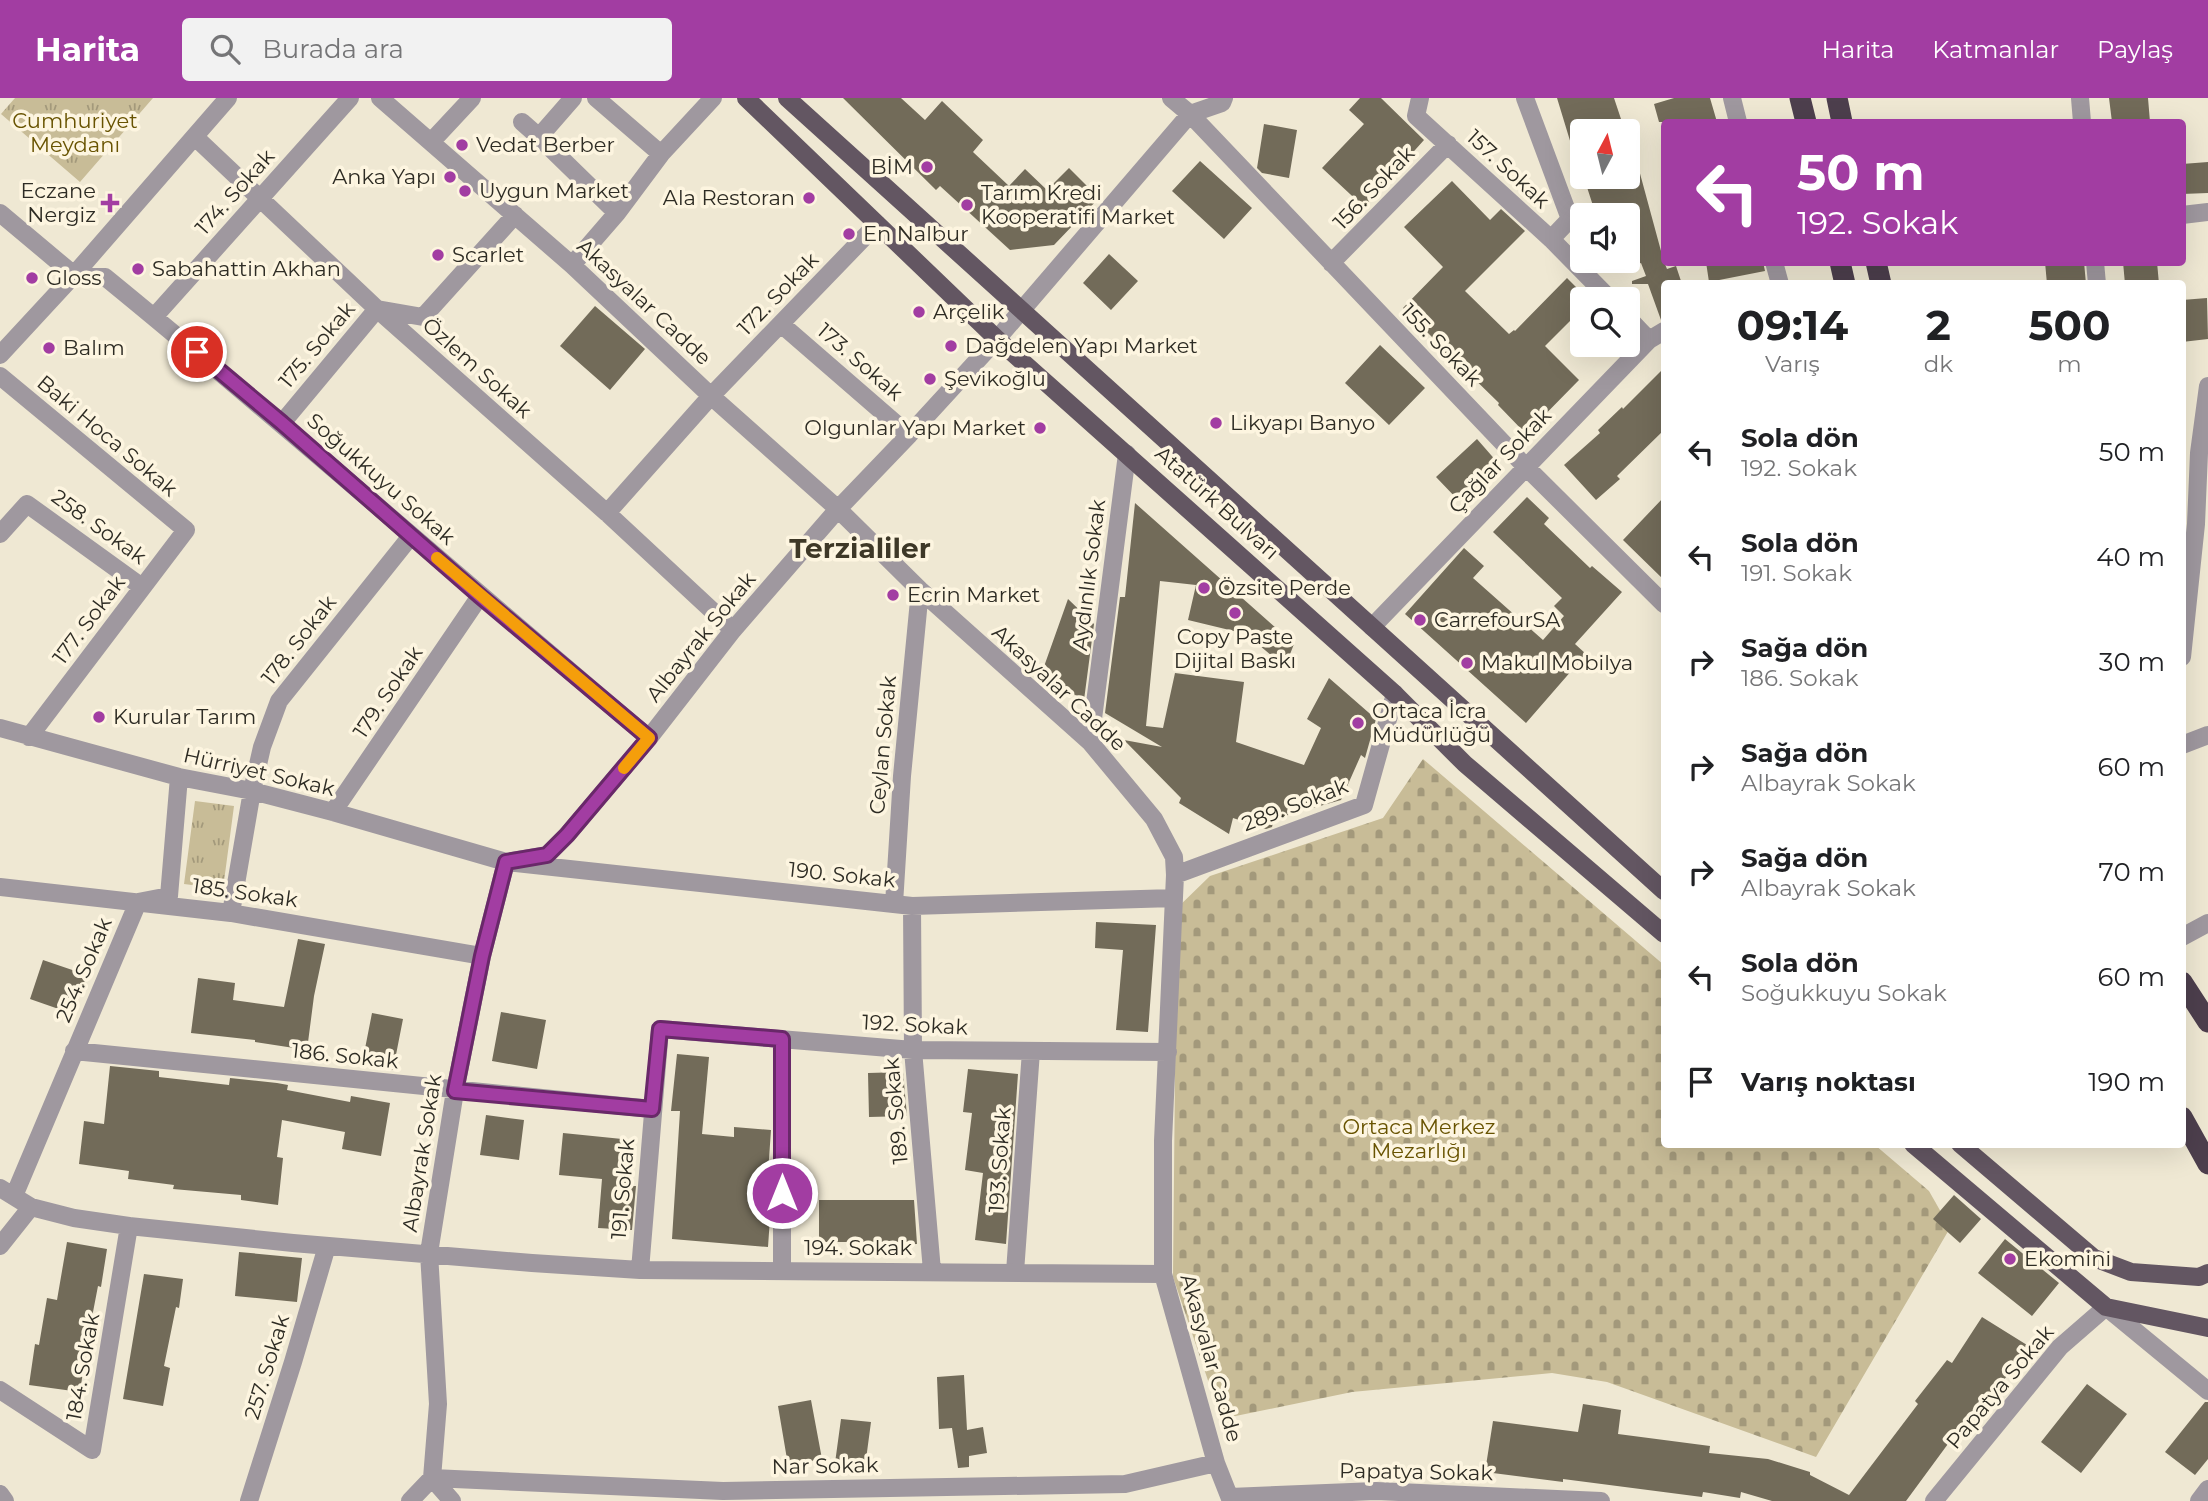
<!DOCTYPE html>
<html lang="tr">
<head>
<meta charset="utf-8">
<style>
  :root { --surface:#fff; --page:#f2f2f2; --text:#202124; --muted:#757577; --accent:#a23da2 }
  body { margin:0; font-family:Montserrat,sans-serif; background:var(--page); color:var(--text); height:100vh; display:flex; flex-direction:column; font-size:26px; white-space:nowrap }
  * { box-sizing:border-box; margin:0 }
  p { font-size:23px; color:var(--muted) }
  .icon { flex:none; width:38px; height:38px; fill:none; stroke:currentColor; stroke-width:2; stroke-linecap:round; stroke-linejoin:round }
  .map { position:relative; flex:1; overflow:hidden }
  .panel { position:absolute; left:1661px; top:182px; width:525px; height:868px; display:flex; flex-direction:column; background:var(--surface); border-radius:7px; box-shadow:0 7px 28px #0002 }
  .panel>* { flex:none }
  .top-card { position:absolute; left:1661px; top:21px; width:525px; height:147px; border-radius:7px; box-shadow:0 7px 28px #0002; background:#a23da2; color:#fff; overflow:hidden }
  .needle { width:46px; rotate:7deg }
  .tools { position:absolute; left:1570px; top:21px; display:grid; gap:14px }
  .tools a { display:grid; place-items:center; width:70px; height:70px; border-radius:7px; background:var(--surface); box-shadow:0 7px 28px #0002; font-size:35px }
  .pin { position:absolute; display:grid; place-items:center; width:60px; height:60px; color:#fff; margin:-30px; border:4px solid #fff; border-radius:50%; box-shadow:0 2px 7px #0007 }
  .me { position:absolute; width:77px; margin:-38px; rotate:0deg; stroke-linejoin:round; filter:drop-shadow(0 0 5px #0008) }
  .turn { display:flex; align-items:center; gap:24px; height:147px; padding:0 21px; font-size:32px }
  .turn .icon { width:91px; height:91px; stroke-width:2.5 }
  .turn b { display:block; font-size:49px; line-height:60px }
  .eta { display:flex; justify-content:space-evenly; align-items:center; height:119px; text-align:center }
  .eta b { font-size:42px; font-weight:700; line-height:49px }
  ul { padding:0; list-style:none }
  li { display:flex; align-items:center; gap:21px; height:105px; padding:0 21px }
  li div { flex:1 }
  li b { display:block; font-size:26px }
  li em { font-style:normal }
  header { display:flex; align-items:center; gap:42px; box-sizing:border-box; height:98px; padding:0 35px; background:var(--accent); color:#fff }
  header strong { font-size:33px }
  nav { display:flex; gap:38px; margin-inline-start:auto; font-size:24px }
  .search { width:490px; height:63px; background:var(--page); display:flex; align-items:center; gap:18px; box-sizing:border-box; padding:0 24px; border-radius:7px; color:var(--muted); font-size:26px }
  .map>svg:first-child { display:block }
</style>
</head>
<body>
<header>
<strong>Harita</strong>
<div class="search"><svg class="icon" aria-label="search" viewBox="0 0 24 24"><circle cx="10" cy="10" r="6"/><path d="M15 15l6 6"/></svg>Burada ara</div>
<nav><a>Harita</a><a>Katmanlar</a><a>Paylaş</a></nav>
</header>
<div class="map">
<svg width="2208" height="1403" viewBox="0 0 2208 1403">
  <defs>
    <pattern id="cemetery-stones" width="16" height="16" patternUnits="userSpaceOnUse" patternTransform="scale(1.75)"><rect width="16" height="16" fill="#c8bc97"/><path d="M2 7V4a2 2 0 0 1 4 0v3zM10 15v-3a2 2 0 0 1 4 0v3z" fill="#a3997b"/></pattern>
    <pattern id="park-tufts" width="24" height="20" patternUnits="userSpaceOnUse" patternTransform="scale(1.75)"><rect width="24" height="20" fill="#c8bc97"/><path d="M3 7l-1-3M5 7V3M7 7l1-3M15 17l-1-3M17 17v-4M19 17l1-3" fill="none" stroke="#a3997b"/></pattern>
  </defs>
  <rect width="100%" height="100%" fill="#efe8d3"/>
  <path fill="url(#cemetery-stones)" d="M1423 661 1664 867V1046L1875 1047 1929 1093 1950 1130 1816 1359 1607 1284 1552 1275 1352 1294 1221 1321 1173 1179 1176 874 1173 814 1210 778 1383 720Z"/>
  <path fill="url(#park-tufts)" d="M15 0H153L80 84 1 16Z
    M195 703 234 708 223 791 184 786Z"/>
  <path fill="#726b59" d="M843 0H901L925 22 942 3 983 42 973 54 1009 88 1025 71 1047 92 1069 70 1099 100 1054 147 1010 152 940 88 936 92Z
    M1360 0H1381L1424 42 1364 109 1322 70 1364 26 1349 12Z
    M1557 0H1614L1625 33H1582V69H1578Z
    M1674 0H1710L1717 24H1659L1654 6Z
    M2109 0H2148L2150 24H2112Z
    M1264 26 1297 32 1289 80 1262 75 1257 70Z
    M1632 46 1664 164 1667 171 1676 168 1682 186H1664V222H1661L1648 186H1632V183L1646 178 1641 165 1628 170V117H1596L1585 83 1600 79H1628V47Z
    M1200 63 1252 110 1224 141 1172 93Z
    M2208 64V95L2182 96V66Z
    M1452 83 1490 122 1501 111 1525 133 1465 193 1509 236 1514 232 1515 233 1567 180 1582 195V211L1545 248 1579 282 1526 336 1498 307 1499 305 1458 265 1454 270 1431 247 1435 242 1403 210 1443 169 1404 129Z
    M1109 156 1138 183 1111 212 1083 185Z
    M1706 164H1763L1765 173 1709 184Z
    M2045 164H2084L2086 186H2047Z
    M2123 164H2157L2159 186H2125Z
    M2207 200 2208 241 2182 244V202Z
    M595 208 645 251 610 292 560 248Z
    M1380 247 1425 290 1389 327 1345 285Z
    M1664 270V332L1617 378 1620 381 1596 402 1564 367 1600 335 1598 332 1622 309 1623 311Z
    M1477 341 1498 365 1458 402 1436 379Z
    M1527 399 1549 420 1544 426 1590 470 1592 468 1622 494 1575 546 1586 556 1526 625 1405 516 1464 450 1484 468 1473 480 1543 542 1564 518 1554 508 1562 500 1493 434Z
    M1664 399V482L1623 442Z
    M1135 405 1294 546 1285 569 1246 536 1188 522 1196 487 1160 483 1146 628 1163 630 1175 575 1244 584 1236 644 1304 667 1321 630 1307 621 1329 580 1376 621 1365 660 1361 657 1341 702 1274 721 1272 729 1266 731 1233 720 1229 736 1179 705 1181 700 1124 642 1162 649 1105 615 1120 499H1125Z
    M1068 501 1094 526 1084 602 1041 577Z
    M1096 824 1156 827 1148 934 1116 932 1123 852 1095 850Z
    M298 841 325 846 314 898 307 952 255 944V942L191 935 198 880 235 885 233 902 284 909Z
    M43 862 87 877 73 916 30 901Z
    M501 914 546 922 537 971 492 963Z
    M372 915 403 921 393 972 362 966Z
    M677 956 709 959 702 1036 734 1039V1029L771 1032 766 1104 771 1105 768 1149 672 1141 680 1013H671Z
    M110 968 159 973V979L229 987 230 980 277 985 288 987 287 992 350 1004 351 998 390 1005 381 1058 342 1051 345 1034 282 1022 277 1059 283 1060 278 1107 241 1102V1097L173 1091 174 1087 128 1081 129 1073 79 1066 84 1023 104 1026Z
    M968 971 1018 976 1006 1146 975 1142 983 1075 965 1072 972 1015 963 1014Z
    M903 974 907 1018 869 1019 868 975Z
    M486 1017 524 1022 519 1062 480 1057Z
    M563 1035 632 1042 628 1088H636L632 1132 598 1130 602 1081 559 1077Z
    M1954 1097 1981 1121 1960 1145 1933 1121Z
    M819 1102H914L917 1146 880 1147V1144H819Z
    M2005 1141 2059 1185 2032 1218 1978 1175Z
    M67 1144 107 1151 101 1189 98 1188 88 1240 80 1294 29 1287 35 1246 39 1247 47 1200 57 1202Z
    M239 1154 302 1160 297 1204 235 1198Z
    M144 1176 183 1181 179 1210 176 1209 164 1268 170 1270 163 1308 123 1301Z
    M1982 1219 2027 1247 2007 1278 1958 1337 1956 1335 1906 1403H1772L1741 1394 1740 1400 1703 1394 1702 1399 1563 1381V1384L1485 1374 1493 1323 1578 1334 1583 1306 1621 1312 1618 1336 1710 1348 1709 1355 1768 1361 1810 1374V1377L1849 1397 1918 1306 1915 1303 1947 1262 1952 1265Z
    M964 1277 967 1332 983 1329 987 1355 969 1358V1369L958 1370 952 1330 939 1331 937 1279Z
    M2087 1286 2127 1316 2081 1375 2041 1344Z
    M811 1302 822 1361 788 1367 778 1308Z
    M2205 1304H2208V1361L2195 1377 2165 1354Z
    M841 1321 871 1324 865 1369 835 1365Z"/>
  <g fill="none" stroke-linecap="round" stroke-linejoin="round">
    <path stroke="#9f989f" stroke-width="18" d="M380 0 572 167 711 298 838 411 920 492 1090 644 1154 721 1174 759 1175 777 1163 1043V1176L1216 1365 1231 1403
      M573 0 539 39 617 115
      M596 0 661 56
      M1171 0 1190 16 1525 368 1664 506
      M1420 0 1416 18 1551 141 1610 201
      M1525 0 1570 121 1551 141
      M1732 0 1738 24
      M2080 0 2082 24
      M522 24 539 39
      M195 39 377 211 607 415 733 532
      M431 44 472 0
      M0 115 74 177 105 179C289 329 467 487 649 640
      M2182 117 2208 114
      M1774 164 1780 186
      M2095 164 2097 186
      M1331 165 1448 46
      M572 167 617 115 661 56 713 0
      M154 219 350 0
      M1628 220 1649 242
      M781 226 909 337
      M0 257 74 177 228 0
      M0 278 186 432 29 639
      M282 325 377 211 423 219 515 117
      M607 415 711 298 877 126
      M0 436 27 406 142 489
      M1372 529 1649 242 1664 233
      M2182 559 2196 426 2199 355 2208 288
      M0 630 179 679 252 693 333 714 506 764 912 808 1174 800
      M1090 644 1127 356
      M2182 647 2208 637
      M333 714 480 498
      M1175 777 1364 707 1395 596
      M0 789 231 815 482 858
      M894 806 902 678 920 492
      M912 808 913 952 932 1173
      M231 815 252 693 262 649 279 603 411 438
      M2182 839 2208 825
      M74 953 652 1011
      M0 1090 31 1109 74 1120 129 1128 293 1145 532 1165 640 1172 1163 1176
      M14 1098 138 804 169 798 179 679
      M0 1148 31 1109
      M640 1172 660 931 913 952 1168 954
      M782 1172V941
      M1015 1174 1031 953
      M0 1292 92 1352 129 1128
      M432 1380 723 1393 1125 1386 1216 1365
      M432 1380 452 1403
      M0 1396 5 1403
      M1230 1399 1376 1393 1601 1403
      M249 1403 293 1264 327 1148
      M410 1403 432 1380 438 1306 429 1155 455 993 482 858 506 764 547 757 567 737 649 640 733 532 838 411 909 337 997 241 1190 16 1222 5 1224 0
      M1934 1403 2060 1249 2106 1209 2208 1293
      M2199 1403 2208 1391"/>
    <path stroke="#635662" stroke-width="18" d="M746 0 997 241 1395 596 1465 666 1664 836
      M787 0 1664 793
      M1913 1046 2106 1209 2208 1230
      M1960 1046 2094 1160 2131 1174 2199 1179 2208 1175"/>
    <path stroke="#4d3f4d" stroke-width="21" d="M1800 0 1806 24
      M1837 0 1842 24
      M1840 164 1845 186
      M1876 164 1881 186
      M2182 884 2208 924
      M2182 1019 2208 1066"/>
  </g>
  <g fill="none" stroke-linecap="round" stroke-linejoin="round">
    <g stroke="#692869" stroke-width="18">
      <path id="route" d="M197 254 282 325 480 498 649 640 567 737 547 757 506 764 482 858 455 993 652 1011 660 931 782 941V1095"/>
    </g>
    <use href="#route" stroke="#a23da2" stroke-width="12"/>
    <path stroke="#f59e0b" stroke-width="12" d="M437 460 649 640 624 670"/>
  </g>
  <g fill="#a23da2" stroke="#fdf5e0" stroke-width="2.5">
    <circle cx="462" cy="47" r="7"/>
    <circle cx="927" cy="69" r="7"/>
    <circle cx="450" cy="79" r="7"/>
    <circle cx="465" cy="93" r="7"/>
    <circle cx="809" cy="100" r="7"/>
    <path d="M106.5 94.5h7v7h7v7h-7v7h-7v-7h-7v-7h7z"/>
    <circle cx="967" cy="107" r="7"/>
    <circle cx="849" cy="136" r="7"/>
    <circle cx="438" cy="157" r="7"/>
    <circle cx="138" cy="171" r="7"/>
    <circle cx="32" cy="180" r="7"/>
    <circle cx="919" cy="214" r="7"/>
    <circle cx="951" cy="248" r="7"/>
    <circle cx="49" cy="250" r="7"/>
    <circle cx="930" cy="281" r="7"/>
    <circle cx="1216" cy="325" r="7"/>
    <circle cx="1040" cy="330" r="7"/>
    <circle cx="1204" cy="490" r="7"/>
    <circle cx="893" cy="497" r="7"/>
    <circle cx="1235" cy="515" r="7"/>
    <circle cx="1420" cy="522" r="7"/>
    <circle cx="1467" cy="565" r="7"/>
    <circle cx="99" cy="619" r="7"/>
    <circle cx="1358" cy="625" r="7"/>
    <circle cx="2010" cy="1161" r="7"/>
  </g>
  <g text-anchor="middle" stroke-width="7" stroke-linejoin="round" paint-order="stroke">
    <g font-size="21" fill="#685301" stroke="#fdf5e0">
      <text x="75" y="30">Cumhuriyet<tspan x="75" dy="24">Meydanı</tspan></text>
      <text x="1419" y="1036">Ortaca Merkez<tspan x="1419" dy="24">Mezarlığı</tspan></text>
    </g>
    <g font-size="21" fill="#2e2c24" stroke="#fdf5e0" text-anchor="start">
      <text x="476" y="54">Vedat Berber</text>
      <text x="913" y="76" text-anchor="end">BİM</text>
      <text x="436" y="86" text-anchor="end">Anka Yapı</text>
      <text x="96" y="100" text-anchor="end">Eczane<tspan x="96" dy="24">Nergiz</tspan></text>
      <text x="479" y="100">Uygun Market</text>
      <text x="981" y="102">Tarım Kredi<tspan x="981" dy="24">Kooperatifi Market</tspan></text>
      <text x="795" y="107" text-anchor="end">Ala Restoran</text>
      <text x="863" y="143">En Nalbur</text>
      <text x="452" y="164">Scarlet</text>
      <text x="152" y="178">Sabahattin Akhan</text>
      <text x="46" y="187">Gloss</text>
      <text x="933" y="221">Arçelik</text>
      <text x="965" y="255">Dağdelen Yapı Market</text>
      <text x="63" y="257">Balım</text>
      <text x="944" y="288">Şevikoğlu</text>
      <text x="1230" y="332">Likyapı Banyo</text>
      <text x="1026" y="337" text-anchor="end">Olgunlar Yapı Market</text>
      <text x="1218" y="497">Özsite Perde</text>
      <text x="907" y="504">Ecrin Market</text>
      <text x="1434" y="529">CarrefourSA</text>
      <text x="1235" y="546" text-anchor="middle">Copy Paste<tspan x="1235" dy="24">Dijital Baskı</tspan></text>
      <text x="1481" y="572">Makul Mobilya</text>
      <text x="1372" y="620">Ortaca İcra<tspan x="1372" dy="24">Müdürlüğü</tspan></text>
      <text x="113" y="626">Kurular Tarım</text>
      <text x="2024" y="1168">Ekomini</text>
    </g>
    <g font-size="21" fill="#2e2c24" stroke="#fdf5e0">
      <text transform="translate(1508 71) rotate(43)" y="7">157. Sokak</text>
      <text transform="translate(1374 90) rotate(-46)" y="7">156. Sokak</text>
      <text transform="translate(235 94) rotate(-48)" y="7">174. Sokak</text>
      <text transform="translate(778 196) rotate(-46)" y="7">172. Sokak</text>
      <text transform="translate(644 204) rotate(43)" y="7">Akasyalar Cadde</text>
      <text transform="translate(317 247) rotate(-50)" y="7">175. Sokak</text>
      <text transform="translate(1441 247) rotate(46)" y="7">155. Sokak</text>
      <text transform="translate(860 264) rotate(41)" y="7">173. Sokak</text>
      <text transform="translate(477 270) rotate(42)" y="7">Özlem Sokak</text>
      <text transform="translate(107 338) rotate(40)" y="7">Baki Hoca Sokak</text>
      <text transform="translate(1500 363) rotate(-46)" y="7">Çağlar Sokak</text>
      <text transform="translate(381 381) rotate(41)" y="7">Soğukkuyu Sokak</text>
      <text transform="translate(1217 405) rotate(42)" y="7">Atatürk Bulvarı</text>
      <text transform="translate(99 429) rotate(36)" y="7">258. Sokak</text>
      <text transform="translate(1089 477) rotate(-83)" y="7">Aydınlık Sokak</text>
      <text transform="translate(89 522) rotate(-53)" y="7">177. Sokak</text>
      <text transform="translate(701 539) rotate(-51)" y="7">Albayrak Sokak</text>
      <text transform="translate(299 542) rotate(-52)" y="7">178. Sokak</text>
      <text transform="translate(1059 590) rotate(43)" y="7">Akasyalar Cadde</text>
      <text transform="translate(388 594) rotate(-56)" y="7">179. Sokak</text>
      <text transform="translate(883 647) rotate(-85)" y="7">Ceylan Sokak</text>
      <text transform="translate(259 674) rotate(13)" y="7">Hürriyet Sokak</text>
      <text transform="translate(1295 707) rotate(-21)" y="7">289. Sokak</text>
      <text transform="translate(842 777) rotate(6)" y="7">190. Sokak</text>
      <text transform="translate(245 795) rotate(8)" y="7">185. Sokak</text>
      <text transform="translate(84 872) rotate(-67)" y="7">254. Sokak</text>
      <text transform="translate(915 927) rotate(3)" y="7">192. Sokak</text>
      <text transform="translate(345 958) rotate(6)" y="7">186. Sokak</text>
      <text transform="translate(896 1013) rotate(-95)" y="7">189. Sokak</text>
      <text transform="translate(422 1055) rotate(-81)" y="7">Albayrak Sokak</text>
      <text transform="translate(1000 1062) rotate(-86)" y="7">193. Sokak</text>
      <text transform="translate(623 1091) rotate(-85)" y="7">191. Sokak</text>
      <text x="858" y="1157">194. Sokak</text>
      <text transform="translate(1211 1260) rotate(74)" y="7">Akasyalar Cadde</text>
      <text transform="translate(83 1269) rotate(-80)" y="7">184. Sokak</text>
      <text transform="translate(267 1269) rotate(-73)" y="7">257. Sokak</text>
      <text transform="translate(2000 1289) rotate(-50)" y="7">Papatya Sokak</text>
      <text transform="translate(825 1368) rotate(-1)" y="7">Nar Sokak</text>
      <text transform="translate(1416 1374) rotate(1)" y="7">Papatya Sokak</text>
    </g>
    <g font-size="28" font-weight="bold" fill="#3e3827" stroke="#fdf5e0">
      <text x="860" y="460">Terzialiler</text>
    </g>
  </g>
</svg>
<div class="tools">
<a><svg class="needle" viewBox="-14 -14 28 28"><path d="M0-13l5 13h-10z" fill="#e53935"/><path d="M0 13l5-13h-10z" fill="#757577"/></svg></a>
<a><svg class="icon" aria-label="sound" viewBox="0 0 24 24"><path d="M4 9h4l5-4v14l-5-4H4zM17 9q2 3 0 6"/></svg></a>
<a><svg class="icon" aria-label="search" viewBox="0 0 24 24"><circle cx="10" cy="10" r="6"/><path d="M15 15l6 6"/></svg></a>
</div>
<div class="pin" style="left:197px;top:254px;background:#d93025"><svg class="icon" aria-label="arrive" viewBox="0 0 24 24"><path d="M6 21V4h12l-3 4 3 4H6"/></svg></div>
<svg class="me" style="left:782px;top:1095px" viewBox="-20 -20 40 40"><circle r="17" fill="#a23da2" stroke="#fff" stroke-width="3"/><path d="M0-11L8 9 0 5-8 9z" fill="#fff"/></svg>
<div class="top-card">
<div class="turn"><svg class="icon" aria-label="left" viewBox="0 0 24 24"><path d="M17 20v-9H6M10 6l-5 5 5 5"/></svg><div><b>50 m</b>192. Sokak</div></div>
</div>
<section class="panel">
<div class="eta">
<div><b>09:14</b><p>Varış</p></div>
<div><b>2</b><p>dk</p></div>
<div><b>500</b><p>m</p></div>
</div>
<ul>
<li><svg class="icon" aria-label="left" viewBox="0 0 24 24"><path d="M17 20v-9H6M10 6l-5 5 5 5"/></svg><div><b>Sola dön</b><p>192. Sokak</p></div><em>50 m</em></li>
<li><svg class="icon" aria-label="left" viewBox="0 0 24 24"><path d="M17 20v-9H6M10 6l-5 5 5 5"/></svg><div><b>Sola dön</b><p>191. Sokak</p></div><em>40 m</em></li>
<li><svg class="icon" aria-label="right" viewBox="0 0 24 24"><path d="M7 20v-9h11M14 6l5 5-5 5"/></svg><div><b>Sağa dön</b><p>186. Sokak</p></div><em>30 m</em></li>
<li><svg class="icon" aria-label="right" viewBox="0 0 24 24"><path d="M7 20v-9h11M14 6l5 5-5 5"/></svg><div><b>Sağa dön</b><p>Albayrak Sokak</p></div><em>60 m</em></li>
<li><svg class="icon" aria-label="right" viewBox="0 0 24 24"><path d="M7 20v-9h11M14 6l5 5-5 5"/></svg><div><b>Sağa dön</b><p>Albayrak Sokak</p></div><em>70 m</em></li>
<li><svg class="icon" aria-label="left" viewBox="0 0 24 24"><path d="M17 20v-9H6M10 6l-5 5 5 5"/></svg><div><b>Sola dön</b><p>Soğukkuyu Sokak</p></div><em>60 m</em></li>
<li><svg class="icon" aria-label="arrive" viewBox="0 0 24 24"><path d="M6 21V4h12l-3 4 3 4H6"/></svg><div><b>Varış noktası</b></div><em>190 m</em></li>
</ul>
</section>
</div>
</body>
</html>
